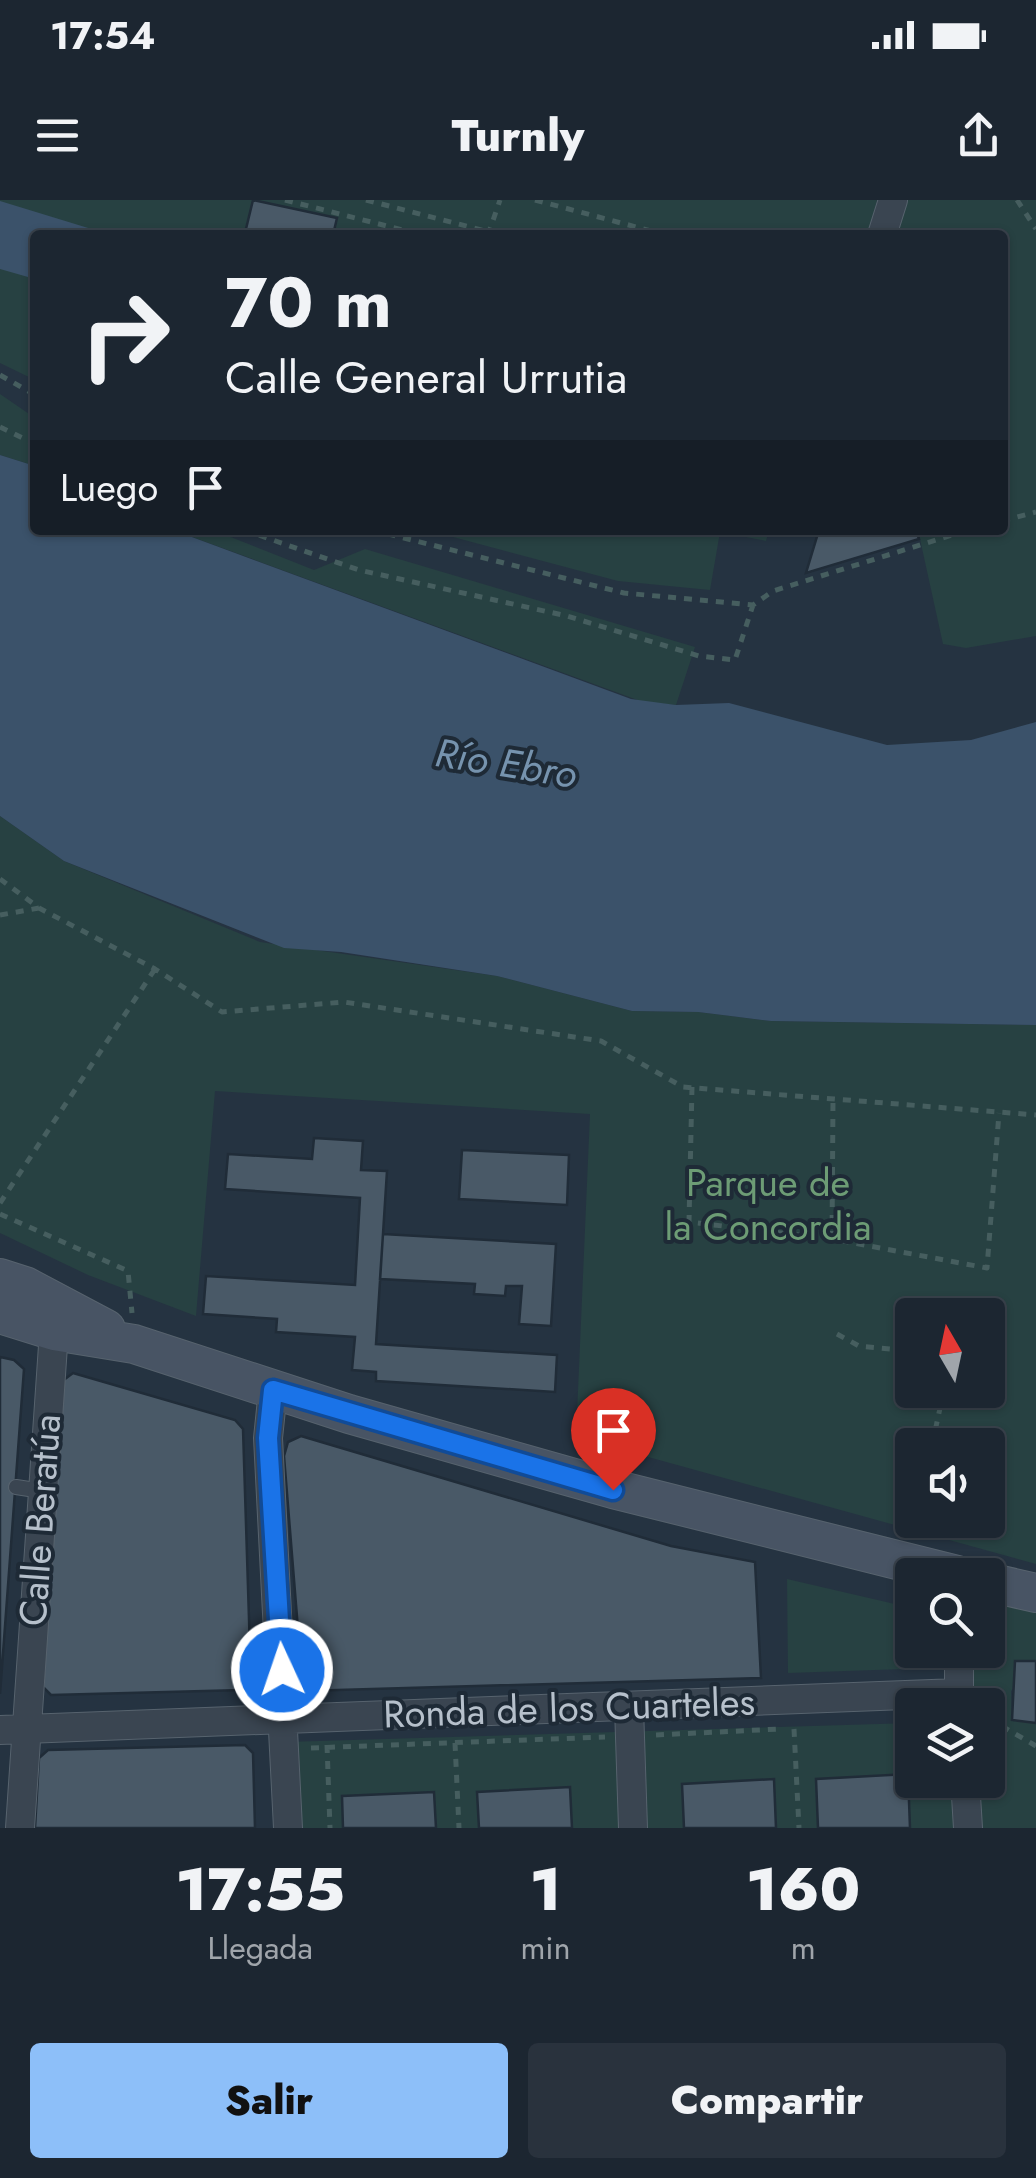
<!DOCTYPE html>
<html lang="es">
<head>
<meta charset="utf-8">
<style>
  :root { --surface:#1c2631; --page:#29323d; --text:#f1f3f6; --muted:#a0a5ab; --line:#3a434d; --accent:#8dbff9 }
  body { margin:0; font-family:Jost,sans-serif; background:var(--page); color:var(--text); height:100vh; display:flex; flex-direction:column; font-size:38px; white-space:nowrap }
  * { box-sizing:border-box; margin:0 }
  p { font-size:32px; color:var(--muted) }
  .icon { flex:none; width:55px; height:55px; fill:none; stroke:currentColor; stroke-width:2; stroke-linecap:round; stroke-linejoin:round }
  .map { position:relative; height:1628px; overflow:hidden }
  .details { display:flex; flex-direction:column; background:var(--surface); flex:1 }
  .details>* { flex:none }
  .banner { position:absolute; left:30px; top:30px; width:978px; height:305px; border-radius:10px; box-shadow:0 2px 8px #0004,0 0 0 2px var(--line); background:#1c2631; color:var(--text); overflow:hidden }
  .needle { width:65px; rotate:351deg }
  .controls { position:absolute; left:895px; top:1098px; display:grid; gap:20px }
  .controls a { display:grid; place-items:center; width:110px; height:110px; border-radius:10px; background:var(--surface); box-shadow:0 2px 8px #0004,0 0 0 2px var(--line); font-size:50px }
  .pin { position:absolute; display:grid; place-items:center; width:85px; height:85px; color:#fff; margin:-102px -42px; border-radius:50% 50% 50% 0; rotate:-45deg; box-shadow:0 0 10px #0007 }
  .pin .icon { rotate:45deg }
  .me { position:absolute; width:110px; margin:-55px; rotate:357deg; stroke-linejoin:round; filter:drop-shadow(0 0 8px #0008) }
  .turn { display:flex; align-items:center; gap:35px; height:210px; padding:0 30px; font-size:45px }
  .turn .icon { width:130px; height:130px; stroke-width:2.5 }
  .turn b { display:block; font-size:70px; line-height:85px }
  .then { display:flex; align-items:center; height:95px; padding:0 30px; background:#0003; gap:20px; font-size:38px }
  .eta { display:flex; justify-content:space-evenly; align-items:center; height:170px; text-align:center }
  .eta b { font-size:60px; font-weight:800; line-height:70px }
  .primary-button { display:flex; gap:20px; margin-top:auto; padding:20px 30px }
  .primary-button a { flex:1; height:115px; border-radius:10px; background:var(--accent); color:#111; font-size:40px; font-weight:800; line-height:115px; text-align:center }
  .primary-button a+a { background:var(--page); color:var(--text) }
  .status { display:flex; justify-content:space-between; align-items:center; height:70px; padding:0 50px; background:var(--surface); direction:ltr }
  .status svg { height:28px; fill:currentColor }
  header { display:flex; justify-content:space-between; align-items:center; height:130px; padding:0 30px; background:var(--surface); font-size:45px; font-weight:800 }
  .map>svg:first-child { display:block }
</style>
</head>
<body>
<div class="status"><b>17:54</b><svg viewBox="0 0 49 12"><path d="M0 12V9h3v3zM5 12V6h3v6zM10 12V3h3v9zM15 12V0h3v12zM26 1h20v11H26zM47 4h2v5h-2z"/></svg></div>
<header><svg class="icon" aria-label="menu" viewBox="0 0 24 24"><path d="M4 6h16M4 12h16M4 18h16"/></svg>Turnly<svg class="icon" aria-label="share" viewBox="0 0 24 24"><path d="M12 15V3M7 8l5-5 5 5M5 13v7h14v-7"/></svg></header>
<div class="map">
<svg width="1036" height="1628" viewBox="0 0 1036 1628">
  <rect width="100%" height="100%" fill="#253341"/>
  <path fill="#274142" fill-rule="evenodd" d="M0 0H877L868 35H35V180L0 163Z
    M883 0H1036V436L966 448 943 444 918 330H1002V35H874Z
    M0 194 35 218V266L0 255Z
    M173 330H213L314 370 365 349 695 447 676 505 643 502Z
    M427 330H769L766 341 720 332 710 390 618 381Z
    M0 616 64 661 260 742 497 776 632 811 698 812 771 821 1036 825V1364L576 1237 590 914 215 891 196 1116 88 1075 0 1033ZM912 1115H988V1190H912ZM912 1245H988V1320H912Z
    M787 1379 912 1408V1450H934L933 1468 788 1473Z
    M988 1395 1036 1405V1461L1011 1491 1012 1520 1036 1523V1628H977L976 1580H988V1505H973L971 1450H988Z
    M912 1523V1580H964L966 1628H288L286 1542Z"/>
  <path fill="#3b526a" d="M0 1 111 35H35V79L0 69Z
    M0 255 35 266V330H173L631 499 676 505 729 503 887 545 971 540 1036 522V825L771 821 698 812 632 811 497 776 341 752 284 748 64 661 0 616Z"/>
  <path fill="#495967" stroke="#202c38" stroke-width="2.5" d="M253 0 337 18 333 35 245 33Z
    M819 330H916L919 339 806 373Z
    M314 938 363 941 361 970 387 971 376 1144 557 1155 555 1192 376 1181V1172L352 1170 355 1137 276 1132 277 1119 203 1114 206 1076 355 1085 360 998 225 989 228 954 312 959Z
    M462 950 569 955 567 1005 459 999Z
    M383 1034 556 1044 551 1126 519 1124 522 1086H506L505 1096 474 1094 475 1084 380 1079Z
    M0 1157 14 1160 24 1169 0 1494Z
    M73 1173 235 1220 243 1229 251 1482 243 1490 51 1495 43 1487 61 1182Z
    M301 1236 671 1346 755 1362 761 1478 303 1491 284 1256 288 1242Z
    M1015 1461H1036V1523L1012 1520Z
    M245 1545 253 1553 255 1628H35L39 1558 48 1550Z
    M908 1574 910 1628H818L816 1579Z
    M774 1579 776 1628H684L682 1584Z
    M570 1587 572 1628H479L477 1592Z
    M434 1592 436 1628H343L342 1596Z"/>
  <g fill="none" stroke-linecap="round" stroke-linejoin="round">
    <g stroke="#57636e" stroke-width="16">
      <path id="lane" d="M16 1287 42 1291"/>
    </g>
    <g stroke="#57636e" stroke-width="30">
      <path id="street" d="M882 35 893 0
        M273 1190 268 1238 288 1628
        M959 1505V1450
        M629 1507 633 1628
        M0 1530 958 1493
        M965 1580 968 1628
        M20 1628 54 1131"/>
    </g>
    <g stroke="#57636e" stroke-width="40">
      <path id="secondary" d="M0 1078 25 1086 106 1129
        M0 1114 54 1131 134 1144 349 1214 613 1289 957 1375
        M988 1382 1036 1393"/>
    </g>
    <path stroke="#465e5f" stroke-width="5" stroke-dasharray="8 8" stroke-linecap="butt" d="M285 0 422 35
      M366 0 489 32
      M535 0 666 35
      M1017 0 1036 29
      M488 35 500 0
      M0 175 35 195
      M0 227 35 244
      M1002 321 1036 312
      M244 330 359 370 567 416 699 456 735 460 753 405
      M372 330 624 393 753 405 773 391 968 330
      M0 679 39 708 155 769 222 812 344 802 601 841 683 887 1036 915
      M0 715 39 708
      M692 887 689 1022 832 1039 987 1068 999 913
      M0 1003 155 769
      M0 1014 128 1071 132 1113
      M832 1039 833 899
      M837 1134 859 1146 912 1151
      M932 1245 944 1190
      M916 1326 917 1320
      M988 1518 1036 1546
      M794 1529 799 1628
      M656 1535 780 1529
      M455 1543 459 1628
      M327 1545 330 1628
      M311 1548 605 1537"/>
    <use href="#lane" stroke="#3a4551" stroke-width="14"/>
    <use href="#street" stroke="#3a4551" stroke-width="28"/>
    <use href="#secondary" stroke="#485464" stroke-width="38"/>
  </g>
  <g fill="none" stroke-linecap="round" stroke-linejoin="round">
    <g stroke="#114b97" stroke-width="25">
      <path id="route" d="M282 1470 268 1238 273 1190 613 1290"/>
    </g>
    <use href="#route" stroke="#1a73e8" stroke-width="18"/>
  </g>
  <g text-anchor="middle" stroke-width="8" stroke-linejoin="round" paint-order="stroke">
    <g font-size="38" fill="#6d9c75" stroke="#1e2a36">
      <text x="768" y="996">Parque de<tspan x="768" dy="44">la Concordia</tspan></text>
    </g>
    <g font-size="38" fill="#b6c0cb" stroke="#1e2a36">
      <text transform="translate(40 1320) rotate(-86)" y="13">Calle Beratúa</text>
      <text transform="translate(569 1508) rotate(-2)" y="13">Ronda de los Cuarteles</text>
    </g>
    <g font-size="40" font-style="italic" fill="#7693ae" stroke="#1e2a36">
      <text transform="translate(506 563) rotate(9)" y="14">Río Ebro</text>
    </g>
  </g>
</svg>
<div class="controls">
<a><svg class="needle" viewBox="-14 -14 28 28"><path d="M0-13l5 13h-10z" fill="#e53935"/><path d="M0 13l5-13h-10z" fill="#a0a5ab"/></svg></a>
<a><svg class="icon" aria-label="sound" viewBox="0 0 24 24"><path d="M4 9h4l5-4v14l-5-4H4zM17 9q2 3 0 6"/></svg></a>
<a><svg class="icon" aria-label="search" viewBox="0 0 24 24"><circle cx="10" cy="10" r="6"/><path d="M15 15l6 6"/></svg></a>
<a><svg class="icon" aria-label="layers" viewBox="0 0 24 24"><path d="M12 4l9 5-9 5-9-5zM3 14l9 5 9-5"/></svg></a>
</div>
<div class="pin" style="left:613px;top:1290px;background:#d93025"><svg class="icon" aria-label="arrive" viewBox="0 0 24 24"><path d="M6 21V4h12l-3 4 3 4H6"/></svg></div>
<svg class="me" style="left:282px;top:1470px" viewBox="-20 -20 40 40"><circle r="17" fill="#1a73e8" stroke="#fff" stroke-width="3"/><path d="M0-11L8 9 0 5-8 9z" fill="#fff"/></svg>
<div class="banner">
<div class="turn"><svg class="icon" aria-label="right" viewBox="0 0 24 24"><path d="M7 20v-9h11M14 6l5 5-5 5"/></svg><div><b>70 m</b>Calle General Urrutia</div></div>
<div class="then">Luego<svg class="icon" aria-label="arrive" viewBox="0 0 24 24"><path d="M6 21V4h12l-3 4 3 4H6"/></svg></div>
</div>
</div>
<section class="details">
<div class="eta">
<div><b>17:55</b><p>Llegada</p></div>
<div><b>1</b><p>min</p></div>
<div><b>160</b><p>m</p></div>
</div>
<div class="primary-button"><a>Salir</a><a>Compartir</a></div>
</section>
</body>
</html>
